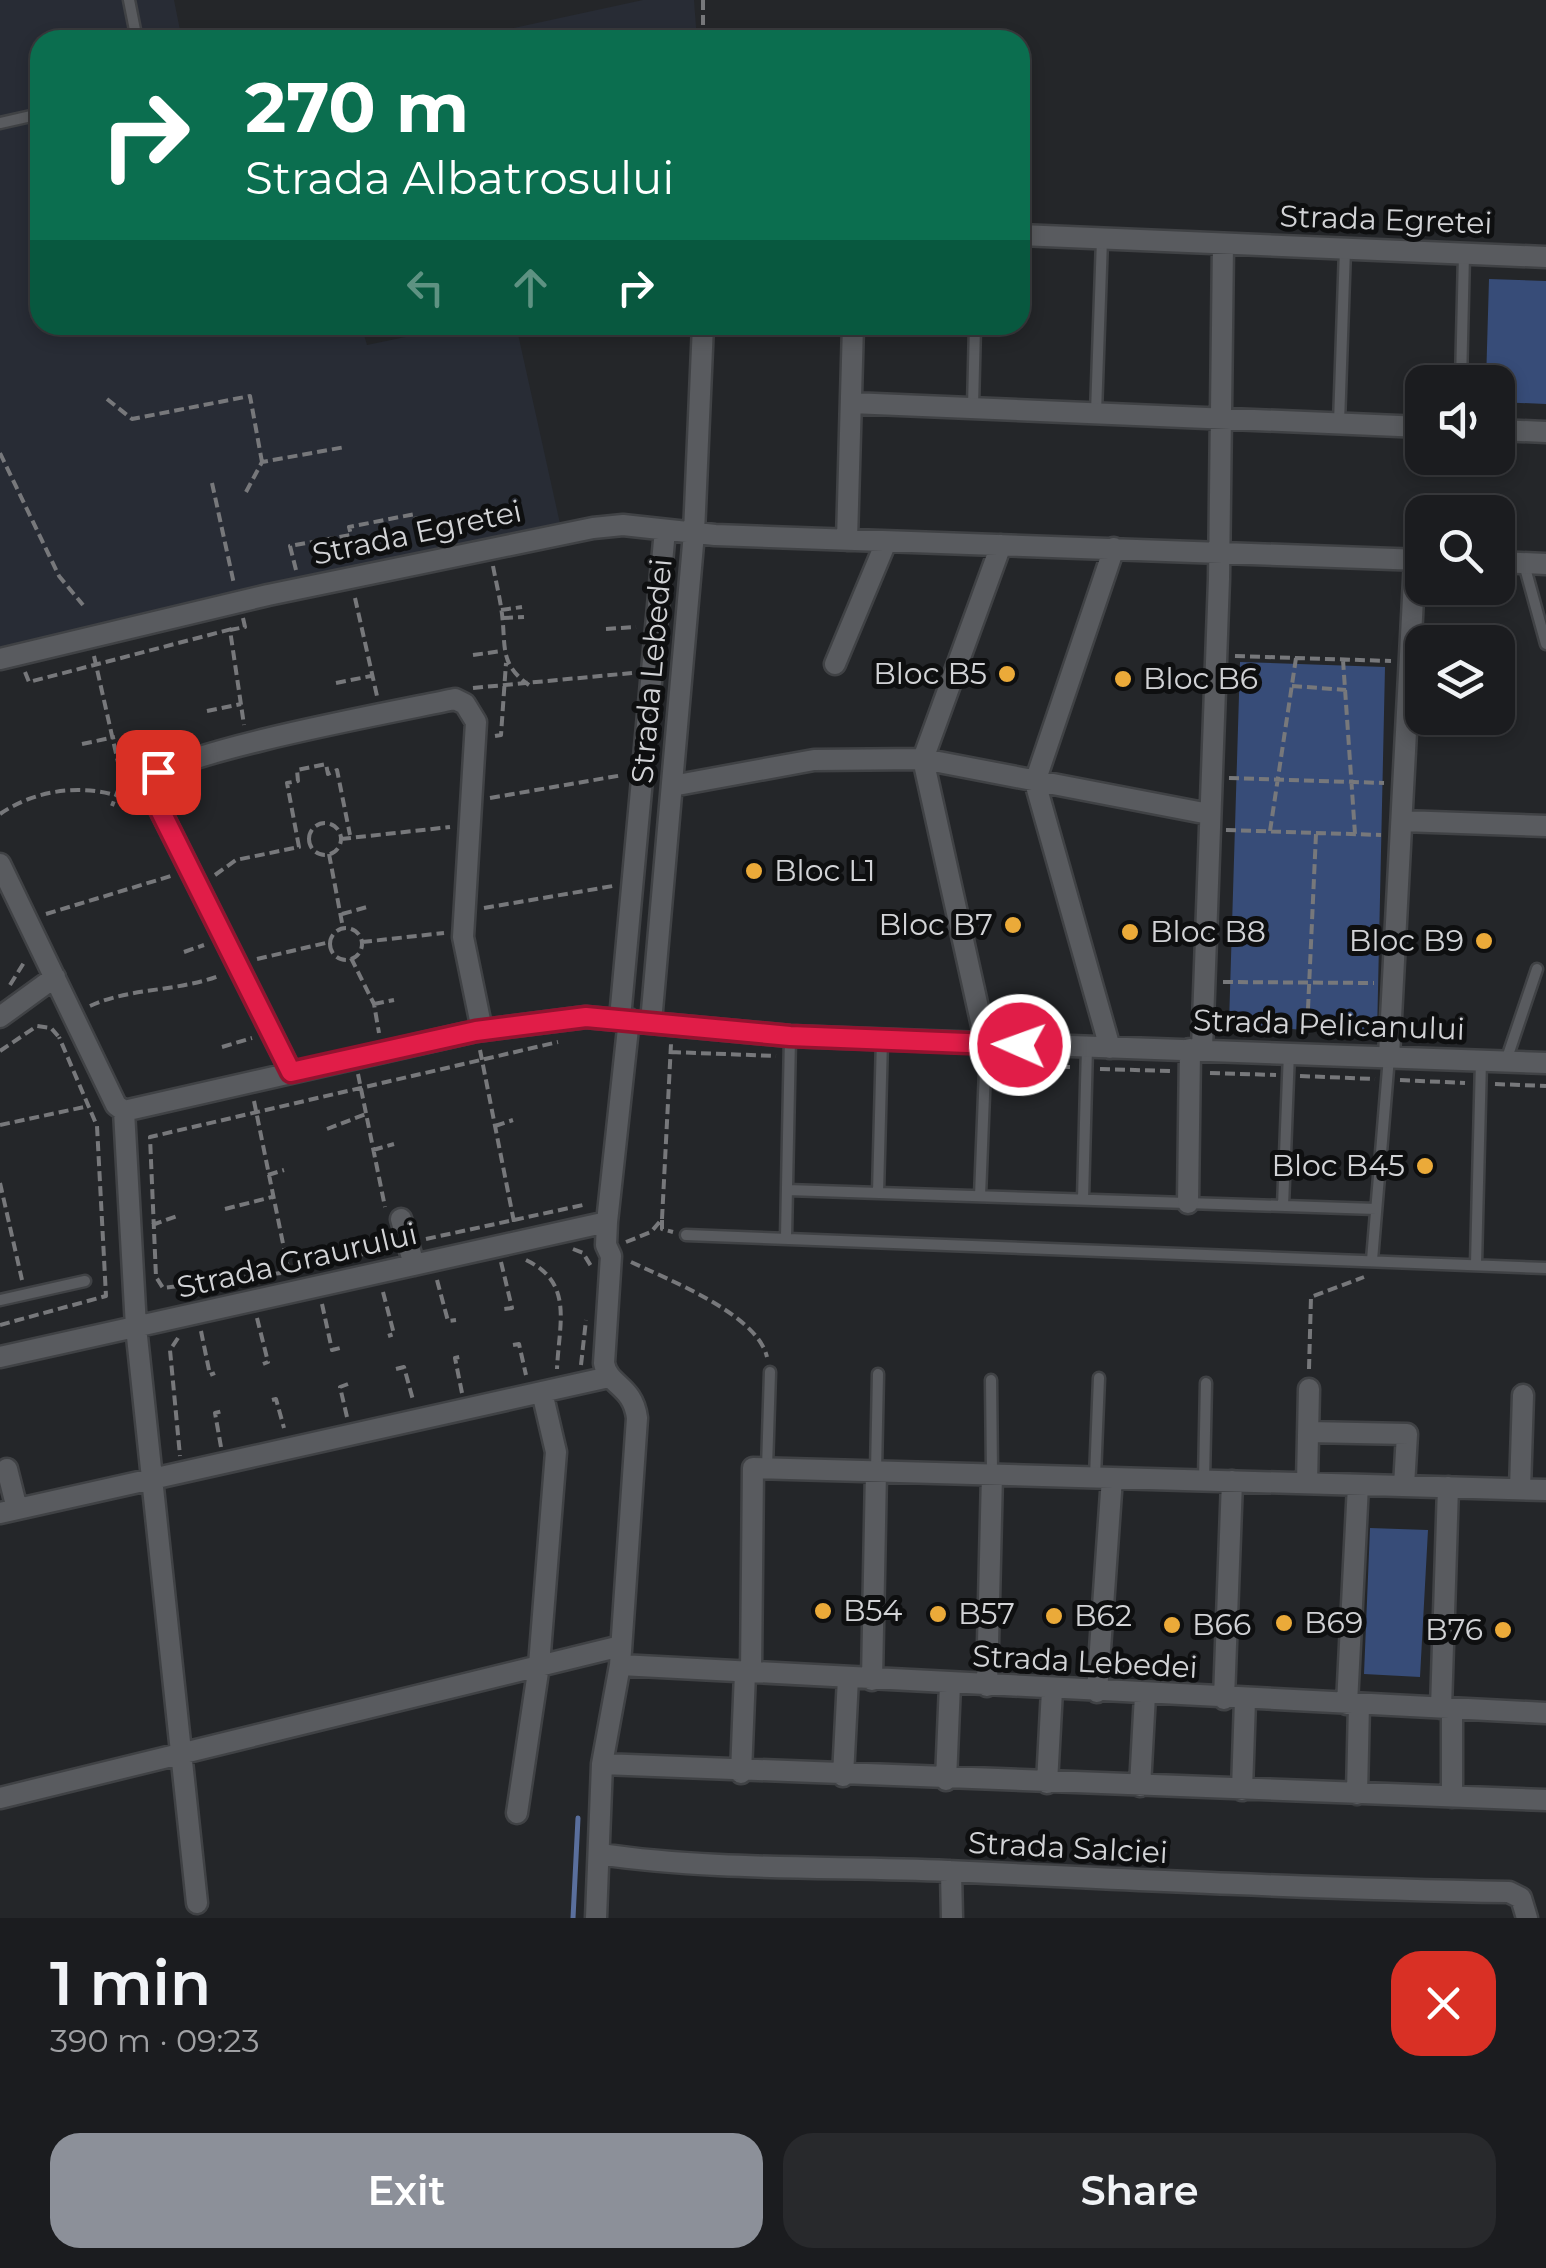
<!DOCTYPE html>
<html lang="en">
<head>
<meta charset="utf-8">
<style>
  :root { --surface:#1b1c1f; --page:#28292c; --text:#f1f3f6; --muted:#a0a1a4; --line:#393a3d; --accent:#8c9099 }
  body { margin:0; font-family:Montserrat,sans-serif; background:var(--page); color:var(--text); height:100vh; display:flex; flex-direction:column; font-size:38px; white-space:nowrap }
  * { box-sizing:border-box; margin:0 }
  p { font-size:32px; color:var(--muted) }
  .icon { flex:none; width:55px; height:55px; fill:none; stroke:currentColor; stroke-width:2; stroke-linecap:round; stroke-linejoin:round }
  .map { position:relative; height:1918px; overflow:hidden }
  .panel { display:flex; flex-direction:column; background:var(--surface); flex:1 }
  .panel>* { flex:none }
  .guide { position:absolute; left:30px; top:30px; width:1000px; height:305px; border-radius:30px; box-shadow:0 5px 15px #0003,0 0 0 2px var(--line); background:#0b6e4f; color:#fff; overflow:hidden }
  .buttons { position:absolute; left:1405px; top:365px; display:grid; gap:20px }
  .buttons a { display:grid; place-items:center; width:110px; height:110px; border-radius:20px; background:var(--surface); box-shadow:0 5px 15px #0003,0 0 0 2px var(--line); font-size:50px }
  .pin { position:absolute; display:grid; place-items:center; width:85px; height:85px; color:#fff; margin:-42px; border-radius:20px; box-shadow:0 5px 15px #0006 }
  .me { position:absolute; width:110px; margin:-55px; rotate:272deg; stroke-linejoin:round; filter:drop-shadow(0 0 8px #0008) }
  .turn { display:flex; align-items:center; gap:35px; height:210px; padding:0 50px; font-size:45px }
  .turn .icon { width:130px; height:130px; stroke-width:2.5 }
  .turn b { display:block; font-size:70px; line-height:85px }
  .lanes { display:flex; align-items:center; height:95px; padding:0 50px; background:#0003; justify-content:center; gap:50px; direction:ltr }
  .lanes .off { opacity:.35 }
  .round { display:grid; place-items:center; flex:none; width:105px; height:105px; border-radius:30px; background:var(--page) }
  .head { display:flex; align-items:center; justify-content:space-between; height:170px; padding:0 50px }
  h1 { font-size:60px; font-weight:600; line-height:75px }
  .primary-button { display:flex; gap:20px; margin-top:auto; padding:20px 50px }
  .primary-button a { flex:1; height:115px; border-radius:30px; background:var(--accent); color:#fff; font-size:40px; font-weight:600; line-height:115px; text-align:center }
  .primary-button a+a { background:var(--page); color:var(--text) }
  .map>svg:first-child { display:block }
</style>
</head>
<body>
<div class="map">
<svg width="1546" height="1918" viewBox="0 0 1546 1918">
  <rect width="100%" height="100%" fill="#242629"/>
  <path fill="#282c35" d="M0 0H174L182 40H40V325H361L367 345 463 325H516L561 528 0 660Z
    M643 0H694L697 40H459Z"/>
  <path fill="#374c78" d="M1489 279 1546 281V404L1498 402V382H1486Z
    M1240 662 1385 667 1377 1036 1229 1024Z
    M1370 1528 1428 1530 1420 1677 1364 1674Z"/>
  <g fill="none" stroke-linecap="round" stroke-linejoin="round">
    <path stroke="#5a6f9d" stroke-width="5" d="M573 1918 578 1818"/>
    <g stroke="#404245" stroke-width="15">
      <path id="service" d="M129 0 137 40
        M0 123 40 114
        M1461 382 1464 254
        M973 407 975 325
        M1096 413 1102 239
        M1339 423 1345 249
        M1524 564 1546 644
        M1506 1061 1537 969
        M787 1190 1376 1209
        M878 1193 882 1039
        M980 1196 986 1044
        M1083 1199 1087 1047
        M1283 1206 1289 1052
        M686 1235 1546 1268
        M786 1237 790 1037
        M1372 1260 1389 1057
        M1476 1264 1481 1060
        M0 1300 85 1281
        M991 1380 992 1473
        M767 1468 770 1372
        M876 1471 878 1374
        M1095 1477 1099 1378
        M1204 1480 1206 1383"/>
    </g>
    <g stroke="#404245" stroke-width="25">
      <path id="minor" d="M1020 235 1546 257
        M851 403 1422 427
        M1498 430 1546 432
        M847 540 853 325
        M1498 562 1546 564
        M0 659 268 595 593 528 623 525 715 535 1422 560
        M835 664 886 542
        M672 786 814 760 923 759 1209 814
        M1402 821 1546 826
        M0 864 116 1105 124 1111 136 1327 197 1903
        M0 1017 55 977
        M620 1018 665 530
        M651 1022 694 533 703 325
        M986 1044 923 759 1001 545
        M1110 1048 1035 782 1114 548
        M1202 1049 1219 579 1223 244
        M1389 1056 1415 560
        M291 1072 160 810 151 779C177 751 404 710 455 699L465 704 476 722 463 937 482 1030
        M124 1111 476 1031 586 1017 790 1036 1546 1063
        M1188 1203 1190 1049
        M401 1219 414 1265
        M0 1357 607 1222
        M1308 1432 1407 1434 1404 1486
        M7 1469 17 1509
        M1307 1483 1309 1389
        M1520 1489 1523 1395
        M0 1513 609 1377
        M620 1665 1546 1713
        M751 1673 753 1468 1546 1490
        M872 1680 876 1471
        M987 1686 992 1474
        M1097 1692 1112 1478
        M1224 1699 1232 1481
        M1347 1704 1358 1485
        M1441 1708 1448 1487
        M602 1764 1546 1800
        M741 1773 745 1673
        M843 1776 848 1678
        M946 1780 950 1684
        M1047 1783 1052 1690
        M1140 1786 1145 1695
        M1242 1790 1245 1700
        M1357 1794 1359 1704
        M1452 1797V1709
        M0 1798 621 1646
        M517 1813 539 1665 556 1452 542 1392
        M600 1854C714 1871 832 1866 948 1871 1135 1880 1321 1889 1509 1892L1521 1898 1527 1918
        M951 1872 952 1918
        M596 1918 602 1764 620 1665 637 1418C633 1385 608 1386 604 1363L611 1256 606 1245 607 1222 629 1019"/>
    </g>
    <path stroke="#77787b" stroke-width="4" stroke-dasharray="10 5" stroke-linecap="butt" d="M703 40V0
      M107 399 132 419 250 396 262 462
      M0 453 59 576 83 605
      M212 483 234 584
      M246 492 262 462 345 447
      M493 566C496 582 500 598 502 614 506 646 499 664 529 685
      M296 570 290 546 351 535 349 527 415 514 421 544
      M355 598 377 696
      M501 610 522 607
      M243 618 245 627 230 630 244 725
      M503 618 524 617
      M606 629 636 627
      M473 655 502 651
      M94 656 122 780 112 806
      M1235 656 1391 661
      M1343 660 1355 834
      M25 672 29 682 232 629
      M336 683 371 676
      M1292 686 1346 690
      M473 688 632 673
      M207 711 241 704
      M495 736 501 735 506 663
      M82 744 115 737
      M1229 778 1384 783
      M490 798 623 775
      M0 814C39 787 93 782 136 803
      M309 839a16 16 0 1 1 32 0a16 16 0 1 1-32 0Z
      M1226 830 1381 835
      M1270 831 1296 658
      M341 839 450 827
      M329 854 343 928
      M215 875 236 860 299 847 287 783 298 781 297 770 326 764 328 774 337 770 350 835
      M484 908 613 886
      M46 914 171 876
      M342 914 367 907
      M330 944a16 16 0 1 1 32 0a16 16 0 1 1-32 0Z
      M362 942 444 933
      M184 952 204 945
      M351 958 374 1004 379 1033
      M257 959 330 942
      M1223 982 1374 983
      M10 985 25 961
      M374 1004 394 1000
      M90 1006C131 987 179 992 221 975
      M1308 1009 1316 834
      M222 1047 252 1038
      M480 1050 514 1222
      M0 1051 37 1026 51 1028 58 1036
      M671 1052 776 1056
      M1000 1065 1071 1067
      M1100 1069 1171 1071
      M1210 1073 1276 1075
      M358 1074 385 1207
      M1300 1076 1375 1079
      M1400 1080 1465 1083
      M1495 1084 1546 1086
      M254 1101 289 1273
      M0 1125 89 1106
      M495 1126 513 1120
      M327 1129 366 1114
      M373 1150 394 1144
      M268 1175 284 1170
      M0 1183 22 1280
      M225 1209 272 1197
      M662 1219 671 1044
      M152 1225 180 1215
      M426 1239 583 1205
      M626 1242 651 1232 662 1219V1229L673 1232
      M573 1249 583 1253 591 1266
      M339 1260 388 1248
      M526 1260C574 1283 559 1323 557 1369
      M501 1262 512 1308 504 1309
      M631 1262C669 1280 757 1314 767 1357
      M281 1273 163 1288 156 1277 150 1137 558 1042
      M437 1280 448 1321 456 1320
      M383 1292 394 1334 388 1336
      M322 1304 332 1350 340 1348
      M257 1318 268 1362 263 1364
      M0 1325 106 1296 97 1126 59 1037
      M201 1331 210 1375 215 1373
      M178 1338 170 1350 180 1456
      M513 1345 519 1344 526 1375
      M581 1365 586 1320
      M396 1369 404 1367 413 1400
      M1309 1369 1311 1297 1364 1277
      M462 1393 455 1358 464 1356
      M272 1400 276 1399 284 1428
      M347 1417 340 1387 348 1384
      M221 1447 215 1413 223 1411"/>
    <use href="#service" stroke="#595b5f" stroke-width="10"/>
    <use href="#minor" stroke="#595b5f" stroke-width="20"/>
  </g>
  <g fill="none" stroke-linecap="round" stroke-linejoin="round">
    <g stroke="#92132f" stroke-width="25">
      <path id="route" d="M158 772 152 779 160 810 291 1072 476 1031 586 1017 790 1036 1020 1045"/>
    </g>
    <use href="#route" stroke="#e11d48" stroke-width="18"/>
  </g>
  <g fill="#ebaa39" stroke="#0e0f10" stroke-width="4">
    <circle cx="1007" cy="674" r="10"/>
    <circle cx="1123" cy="679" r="10"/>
    <circle cx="754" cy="871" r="10"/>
    <circle cx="1013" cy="925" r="10"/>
    <circle cx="1130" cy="932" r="10"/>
    <circle cx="1484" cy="941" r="10"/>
    <circle cx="1425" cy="1166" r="10"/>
    <circle cx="823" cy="1611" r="10"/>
    <circle cx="938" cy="1614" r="10"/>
    <circle cx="1054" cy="1616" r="10"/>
    <circle cx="1284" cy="1623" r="10"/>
    <circle cx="1172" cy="1625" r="10"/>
    <circle cx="1503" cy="1630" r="10"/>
  </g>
  <g text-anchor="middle" stroke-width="10" stroke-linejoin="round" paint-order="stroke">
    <g font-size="30" fill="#d2d3d6" stroke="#0e0f10">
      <text transform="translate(1386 220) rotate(2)" y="10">Strada Egretei</text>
      <text transform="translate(417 533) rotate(-12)" y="10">Strada Egretei</text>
      <text transform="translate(652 671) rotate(-85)" y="10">Strada Lebedei</text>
      <text transform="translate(1329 1025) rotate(2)" y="10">Strada Pelicanului</text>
      <text transform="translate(297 1261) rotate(-13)" y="10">Strada Graurului</text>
      <text transform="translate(1085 1662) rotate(3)" y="10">Strada Lebedei</text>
      <text transform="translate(1068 1848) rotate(3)" y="10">Strada Salciei</text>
    </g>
    <g font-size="30" fill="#d2d3d6" stroke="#0e0f10" text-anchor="start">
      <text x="987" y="684" text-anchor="end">Bloc B5</text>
      <text x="1143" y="689">Bloc B6</text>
      <text x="774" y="881">Bloc L1</text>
      <text x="993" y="935" text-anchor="end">Bloc B7</text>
      <text x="1150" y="942">Bloc B8</text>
      <text x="1464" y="951" text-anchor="end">Bloc B9</text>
      <text x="1405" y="1176" text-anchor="end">Bloc B45</text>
      <text x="843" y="1621">B54</text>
      <text x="958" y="1624">B57</text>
      <text x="1074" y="1626">B62</text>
      <text x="1304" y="1633">B69</text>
      <text x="1192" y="1635">B66</text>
      <text x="1483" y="1640" text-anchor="end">B76</text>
    </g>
  </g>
</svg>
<div class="buttons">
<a><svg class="icon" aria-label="sound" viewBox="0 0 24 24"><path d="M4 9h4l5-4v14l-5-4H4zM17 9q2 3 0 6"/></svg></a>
<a><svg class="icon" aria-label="search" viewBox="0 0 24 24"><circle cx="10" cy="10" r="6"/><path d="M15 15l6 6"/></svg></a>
<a><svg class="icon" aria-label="layers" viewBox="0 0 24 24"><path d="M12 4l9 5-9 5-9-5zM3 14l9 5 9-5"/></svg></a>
</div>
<div class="pin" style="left:158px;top:772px;background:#d93025"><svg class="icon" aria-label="arrive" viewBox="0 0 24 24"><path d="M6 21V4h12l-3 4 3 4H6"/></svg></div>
<svg class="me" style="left:1020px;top:1045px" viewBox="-20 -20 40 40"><circle r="17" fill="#e11d48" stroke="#fff" stroke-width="3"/><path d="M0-11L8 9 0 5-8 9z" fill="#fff"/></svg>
<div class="guide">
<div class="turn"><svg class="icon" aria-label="right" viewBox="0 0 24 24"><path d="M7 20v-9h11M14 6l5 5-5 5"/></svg><div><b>270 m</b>Strada Albatrosului</div></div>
<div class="lanes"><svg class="icon off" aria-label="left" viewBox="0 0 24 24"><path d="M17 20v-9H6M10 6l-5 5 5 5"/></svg><svg class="icon off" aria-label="ahead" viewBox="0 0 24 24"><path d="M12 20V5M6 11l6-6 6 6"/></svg><svg class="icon" aria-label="right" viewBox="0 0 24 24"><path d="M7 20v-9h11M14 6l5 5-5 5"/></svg></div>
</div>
</div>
<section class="panel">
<div class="head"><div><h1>1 min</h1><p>390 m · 09:23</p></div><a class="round" style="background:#d93025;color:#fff"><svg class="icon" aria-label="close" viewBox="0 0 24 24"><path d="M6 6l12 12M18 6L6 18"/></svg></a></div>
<div class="primary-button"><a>Exit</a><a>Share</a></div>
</section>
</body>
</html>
